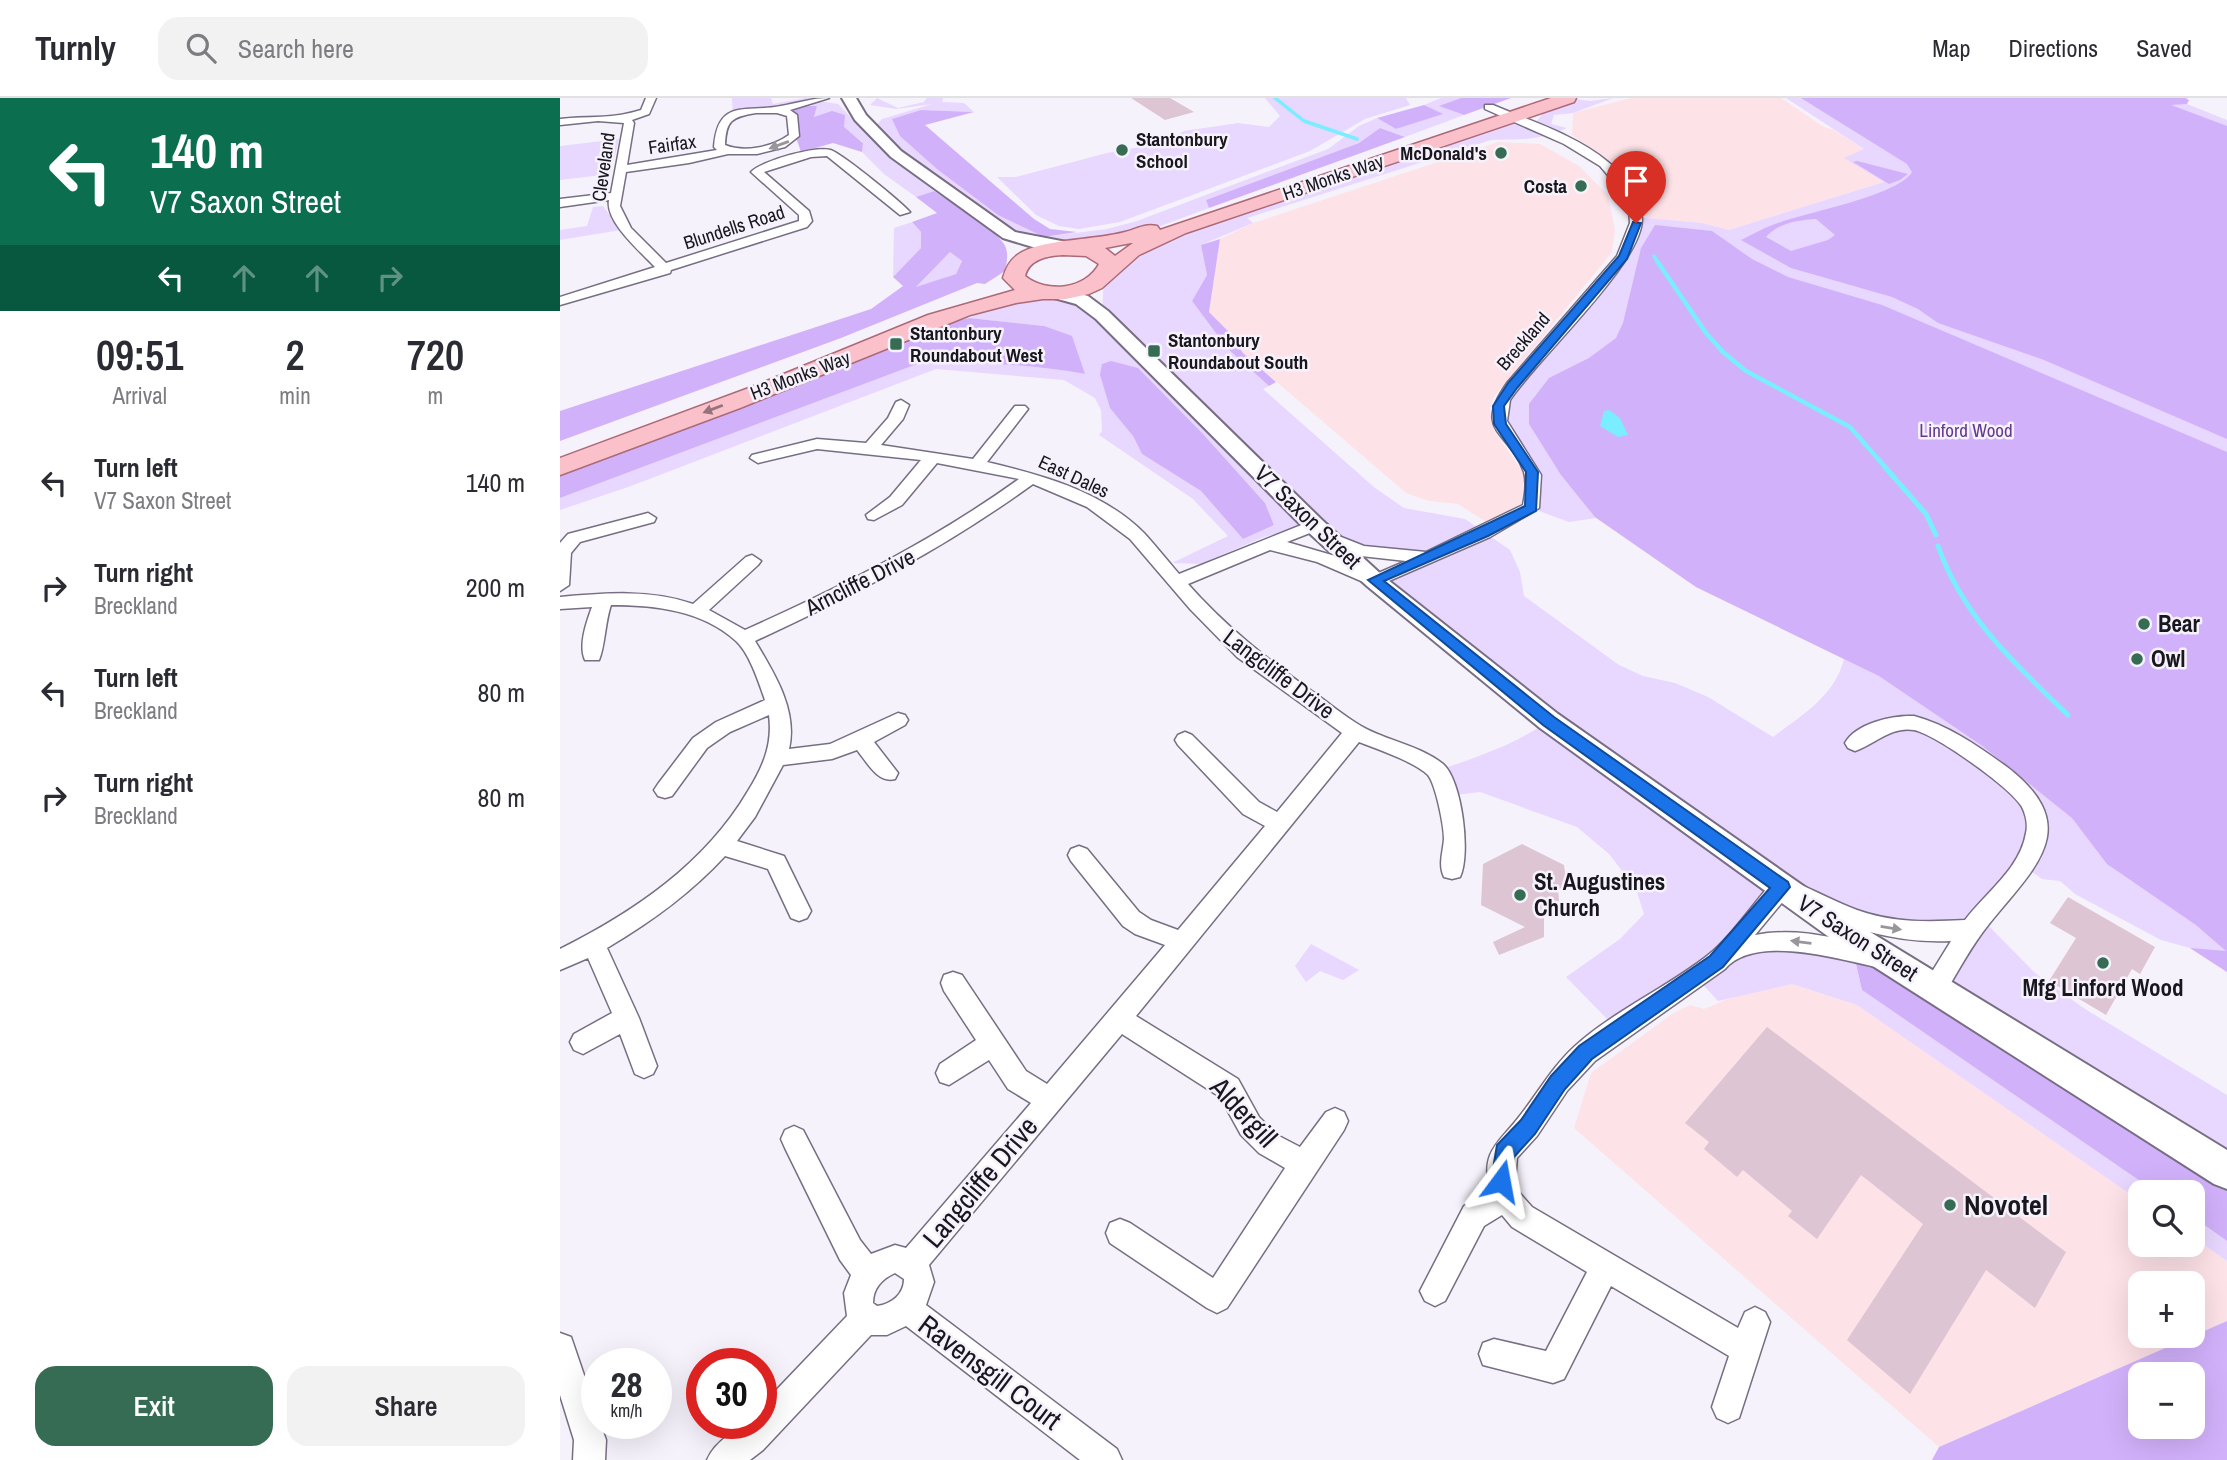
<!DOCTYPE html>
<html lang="en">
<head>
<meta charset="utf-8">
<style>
  :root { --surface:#fff; --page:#f2f2f3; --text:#2b2b33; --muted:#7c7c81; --line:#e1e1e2; --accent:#356c53 }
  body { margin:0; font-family:"Archivo Narrow",sans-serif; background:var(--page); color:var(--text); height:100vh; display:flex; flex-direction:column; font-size:26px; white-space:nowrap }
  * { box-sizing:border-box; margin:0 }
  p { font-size:23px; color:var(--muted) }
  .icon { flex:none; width:38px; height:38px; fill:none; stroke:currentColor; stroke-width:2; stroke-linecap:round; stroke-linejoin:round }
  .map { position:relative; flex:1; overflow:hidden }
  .panel { display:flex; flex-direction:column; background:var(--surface); width:560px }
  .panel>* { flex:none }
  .banner { background:#0b6e4f; color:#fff; overflow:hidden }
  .fabs { position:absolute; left:1568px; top:1082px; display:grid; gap:14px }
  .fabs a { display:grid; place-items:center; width:77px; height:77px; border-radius:14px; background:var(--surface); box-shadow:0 7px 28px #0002; font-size:35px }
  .speed { position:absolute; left:21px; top:1250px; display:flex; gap:14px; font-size:35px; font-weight:700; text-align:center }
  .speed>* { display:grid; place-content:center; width:91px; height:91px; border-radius:50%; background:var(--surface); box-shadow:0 7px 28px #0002; line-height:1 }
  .speed small { font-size:18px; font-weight:400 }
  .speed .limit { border:10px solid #d22; background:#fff; color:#111 }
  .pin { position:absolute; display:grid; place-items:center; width:60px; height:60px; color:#fff; margin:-72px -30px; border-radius:50% 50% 50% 0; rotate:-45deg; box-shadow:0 0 7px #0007 }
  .pin .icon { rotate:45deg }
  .me { position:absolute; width:77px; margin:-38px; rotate:13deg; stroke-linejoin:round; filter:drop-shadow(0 0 5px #0008) }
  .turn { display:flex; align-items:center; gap:24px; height:147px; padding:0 35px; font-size:32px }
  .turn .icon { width:91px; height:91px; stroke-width:2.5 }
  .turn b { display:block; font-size:49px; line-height:60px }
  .lanes { display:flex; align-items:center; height:66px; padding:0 35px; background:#0003; justify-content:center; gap:35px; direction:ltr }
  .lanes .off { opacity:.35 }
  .eta { display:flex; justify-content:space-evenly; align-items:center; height:119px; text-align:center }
  .eta b { font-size:42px; font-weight:600; line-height:49px }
  .primary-button { display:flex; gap:14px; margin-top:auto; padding:14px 35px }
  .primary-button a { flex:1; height:80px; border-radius:21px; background:var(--accent); color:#fff; font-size:28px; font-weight:600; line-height:80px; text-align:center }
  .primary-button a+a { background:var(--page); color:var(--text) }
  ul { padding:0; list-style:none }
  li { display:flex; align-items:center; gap:21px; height:105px; padding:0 35px }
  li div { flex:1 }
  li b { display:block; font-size:26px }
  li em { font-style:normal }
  header { display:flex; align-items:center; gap:42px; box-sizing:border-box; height:98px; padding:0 35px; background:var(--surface); border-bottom:2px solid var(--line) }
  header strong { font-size:33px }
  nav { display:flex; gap:38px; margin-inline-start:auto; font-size:24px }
  .search { width:490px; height:63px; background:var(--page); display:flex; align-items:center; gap:18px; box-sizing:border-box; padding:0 24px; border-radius:21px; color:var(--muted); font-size:26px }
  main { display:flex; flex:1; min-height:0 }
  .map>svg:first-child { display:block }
</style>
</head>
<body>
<header>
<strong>Turnly</strong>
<div class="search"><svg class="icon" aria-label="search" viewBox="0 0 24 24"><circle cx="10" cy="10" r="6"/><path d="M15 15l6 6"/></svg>Search here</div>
<nav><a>Map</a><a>Directions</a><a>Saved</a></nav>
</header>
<main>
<section class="panel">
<div class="banner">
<div class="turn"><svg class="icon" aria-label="left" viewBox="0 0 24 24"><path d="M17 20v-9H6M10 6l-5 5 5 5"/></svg><div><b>140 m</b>V7 Saxon Street</div></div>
<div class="lanes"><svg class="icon" aria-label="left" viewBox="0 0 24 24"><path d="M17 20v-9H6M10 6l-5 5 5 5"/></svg><svg class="icon off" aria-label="ahead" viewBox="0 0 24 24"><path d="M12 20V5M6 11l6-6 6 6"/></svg><svg class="icon off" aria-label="ahead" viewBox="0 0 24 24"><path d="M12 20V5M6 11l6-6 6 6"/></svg><svg class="icon off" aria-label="right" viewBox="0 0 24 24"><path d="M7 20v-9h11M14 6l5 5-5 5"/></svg></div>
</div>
<div class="eta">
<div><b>09:51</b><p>Arrival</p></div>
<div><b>2</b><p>min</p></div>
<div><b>720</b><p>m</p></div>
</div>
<ul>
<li><svg class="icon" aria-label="left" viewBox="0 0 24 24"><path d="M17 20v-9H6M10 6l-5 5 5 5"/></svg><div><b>Turn left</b><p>V7 Saxon Street</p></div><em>140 m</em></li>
<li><svg class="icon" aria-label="right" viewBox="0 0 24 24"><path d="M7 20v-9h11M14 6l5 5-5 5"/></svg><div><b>Turn right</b><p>Breckland</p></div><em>200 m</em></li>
<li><svg class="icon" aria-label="left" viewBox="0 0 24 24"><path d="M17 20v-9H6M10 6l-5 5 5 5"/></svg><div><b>Turn left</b><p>Breckland</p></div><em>80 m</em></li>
<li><svg class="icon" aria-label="right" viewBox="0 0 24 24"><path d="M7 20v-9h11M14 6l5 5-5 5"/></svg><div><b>Turn right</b><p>Breckland</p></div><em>80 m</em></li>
</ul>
<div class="primary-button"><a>Exit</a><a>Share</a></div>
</section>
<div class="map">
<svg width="1667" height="1362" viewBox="0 0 1667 1362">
  <rect width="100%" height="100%" fill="#f6f2fc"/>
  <path fill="#fde2e7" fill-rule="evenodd" d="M1071 0H1221L1264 29 1274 32 1305 52 1285 60 1324 84 1169 132 1142 125 1087 120 1082 100 1071 83 1077 82 1012 37 1013 15Z
    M938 44 980 46 1019 68 1048 97 1055 132 1052 154 932 301 930 312 934 333 965 377 961 406 926 424 898 406 869 403 846 395 683 255 668 233 649 214 660 141 693 125Z
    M1232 886 1297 907 1580 1103V1146H1633V1139L1667 1163V1223L1379 1349 1014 1030 1031 975 1112 916 1130 907 1144 911 1180 896ZM1580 1185H1633V1237H1580Z"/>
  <path fill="#e8d7ff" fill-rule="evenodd" d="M172 0H211L213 6 245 0H264L173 18Z
    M317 0 338 10 364 4 367 0H383L382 4 404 5 414 14 361 12 333 21 484 139 547 131 577 123 768 51 799 28 817 20 836 31 881 16 864 7 881 0H901L880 8 904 17 845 39 820 30 799 45 646 102 649 110 571 139 515 150 449 137 344 55 316 28 322 21 372 6 336 11 310 7Z
    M705 0H846L850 7 805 21 750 53 560 124 519 131 499 128 476 117 437 79H456L547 55 602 45 624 33 678 25 709 29 720 18Z
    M1008 0 1030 3 1053 0 1013 15 994 17 991 26 1007 30C978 43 961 41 931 42L687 120 693 125 641 147 647 177 632 203 667 250 709 288 703 291 815 390 844 410 905 421 950 452 960 474 964 498 1059 567 1083 578 1115 585 1148 599 1213 639C1241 618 1275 598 1284 561L1136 489 1036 420 1009 424 971 410 974 393 939 308 1063 159 1076 119 1142 125 1169 132 1324 84 1284 60 1304 51 1226 0H1627V6L1667 22V874L1630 850 1601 842 1515 796 1500 783 1482 781 1463 767 1421 820 1475 875 1525 911 1667 997V1073L1374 890 1413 832 1327 830 1222 789 1168 851 1293 853 1302 892 1596 1094H1580V1103L1297 907 1232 886 1158 903 1136 879 1057 931 1006 879 1060 841 1084 816 1076 791 1049 756 1017 729 920 694 887 698 877 673C916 659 955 647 988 623L815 483 867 460 801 453 754 427 704 439 640 466 612 465 668 438 633 401 539 337 542 333 541 312 535 300 504 282 376 271 71 388 0 412V400L360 265C415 264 470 266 525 276L484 228 409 220C435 208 470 196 500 201 514 204 528 211 542 216L544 179 619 131 951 18 979 29 976 24 990 6ZM540 277 644 337 705 405 714 427 683 441 641 393 582 356 573 338 550 309Z
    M259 3 278 6 329 58 374 93 356 99 324 76 302 54 303 44 283 29 254 19 257 8H251L252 5Z
    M59 41 50 76 0 82V48Z
    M43 108 61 132 0 142V132L27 128 33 109Z
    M352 124 361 134V150L333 179 334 130Z
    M390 154 402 163 396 176 355 190Z
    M751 846 799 872 783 882 760 873 746 884 735 868Z
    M1633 1119 1667 1143V1163L1633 1139Z"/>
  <path fill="#d2b1fb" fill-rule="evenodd" d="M901 0H951L904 17 879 8Z
    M1241 0H1625L1629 2 1627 6 1611 7 1667 28V341L1484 262 1378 225 1358 211 1332 199 1231 170 1181 142C1194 136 1207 128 1221 124 1249 114 1339 97 1352 74L1347 66ZM1256 121 1275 137 1268 142 1231 153 1206 139C1218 125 1238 122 1256 121Z
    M864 7 883 16 836 31 817 20Z
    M244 8H257L254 19 272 13 285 17 284 29 303 45 302 54 273 45 241 54 227 13Z
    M361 12 414 14 365 27 474 121 490 131 517 134 484 139 438 117 377 71 340 38 332 21Z
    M820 30 845 39 649 110 646 102 799 45Z
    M1297 63 1348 76 1340 82 1329 86 1293 64Z
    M374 93C396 108 429 124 444 146 449 154 447 164 445 173L425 186 417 185 281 240 0 343V313L311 211 343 188 333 179 361 150V134L352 124 377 115 356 99ZM390 154 402 163 396 176 356 189Z
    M1095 127 1152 133 1192 161 1228 179 1322 207 1667 354V874L1630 850 1666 853 1636 827 1547 766 1512 720 1421 647 1319 578 1136 489 1035 419 1001 377 969 326V306L989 280 1029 260 1056 240 1063 225 1081 150Z
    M660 141 649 214 668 233 683 255 716 284 709 288 667 250 632 203 647 177 641 147Z
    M409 220 484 228 512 238 525 276C470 266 415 264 360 265L0 400V369L246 275 316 256 382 227Z
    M551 263 578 270 644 337 705 405 714 427 683 441 641 393 582 356 573 338 550 310 540 277 542 266Z
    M1293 853 1667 1073V1143L1633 1119V1094H1596L1302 892Z
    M1667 1223V1362H1372L1379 1349ZM1580 1276H1633V1328H1580Z"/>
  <path fill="#7aedff" d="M1049 312 1060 320 1068 337 1058 339 1040 328 1044 313Z"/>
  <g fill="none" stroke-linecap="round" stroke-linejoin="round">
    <path stroke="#7aedff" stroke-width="3.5" d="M715 0 744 23 797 41
      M1094 158 1098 165"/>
    <path stroke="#7aedff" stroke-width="4.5" d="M1097 163 1146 235 1163 254 1186 273 1290 329 1326 370"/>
    <path stroke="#7aedff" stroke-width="5" d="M1324 368 1366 416 1376 437
      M1378 448C1403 519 1455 566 1508 617"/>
  </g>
  <path fill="#ddc5d3" d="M571 0H610L634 14 605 22Z
    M962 746 1004 767 1007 789 998 791 999 803 984 811V839L939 857 933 844 965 829 921 807 923 766Z
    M1508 799 1595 849 1580 876 1572 871 1546 917 1489 883 1516 840 1490 825Z
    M1207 929 1506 1154 1475 1210 1426 1172 1350 1296 1287 1242 1363 1126 1301 1077 1257 1141 1228 1118 1232 1113 1183 1072 1177 1079 1144 1051 1149 1044 1125 1025Z"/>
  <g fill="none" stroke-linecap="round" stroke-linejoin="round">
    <g stroke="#776e83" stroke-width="3">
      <path id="minor" d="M86 0H96L89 16 72 22 74 25 67 67 157 52 154 49C158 0 185 15 221 8 238 5 252 0 269 0L230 12 237 17 239 38 225 49 197 56H168L129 65 66 74 60 108 71 130 106 165 239 123V117L191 74C201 63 260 46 273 53 287 60 339 102 350 114L340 117 267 58 251 59 204 74 249 113 252 123 247 129 111 172 110 175 0 207V199L95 169C81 154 45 124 49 102L0 109V101L51 95 64 25 38 23 0 27V21C27 18 55 21 81 12ZM196 15H217L227 18 229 37C212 49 185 55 165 47 166 23 171 19 196 15Z
        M925 7H933C970 23 1016 37 1048 64 1064 77 1082 100 1082 122 1081 166 978 260 950 302L947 323 981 377 979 410 930 439 815 489 757 464 710 452 628 486C665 528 707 561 753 594 769 605 784 618 801 628 827 643 859 647 883 666 902 682 911 757 900 779L892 781 884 779C878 767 883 754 884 741 884 728 876 687 868 677 855 664 817 651 799 644L576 918 678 981 699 1019 717 1037 740 1049 766 1014 775 1010 784 1014 788 1023 784 1032 667 1210 657 1215 647 1210 550 1145 546 1135 550 1125 560 1121 570 1125 653 1180 725 1070 699 1055 681 1037 660 999 562 936 369 1167 374 1184 366 1207 557 1351 562 1362H520L346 1228 327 1237H311L203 1352 190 1362H147C155 1343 181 1325 201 1325V1308L287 1218 284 1195 291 1177 280 1162 225 1050 221 1041 225 1032 234 1028 243 1032 300 1142 311 1156 335 1147 346 1150 471 1005 448 991 429 962 389 987 380 984 376 975 380 966 416 942 384 893 381 885 384 877 393 874 402 877 466 973 487 986 605 847 575 836 563 828 511 763 508 757 511 751 519 748 527 751 579 814 591 822 618 832 705 728 683 716 618 647 615 642 618 637 625 634 632 637 699 704 717 714 782 635 677 559 630 511 570 441 527 409 473 386C386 449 293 498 195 543 214 575 238 612 229 651L270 646 338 615 345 617 348 622 345 627 314 644 338 675 335 681C318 686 307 664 297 652L272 661 223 667 195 719 177 743 224 758 251 813 247 820 239 823 231 820 208 771 165 758C131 795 91 824 47 850L79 920 97 968 93 976 84 980 75 976 60 936 23 956 14 952 10 944 14 936 52 915 28 860 0 872V851C74 814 145 766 188 693 203 669 213 646 209 617L170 634 147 650 112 698 105 700 98 698 94 692 98 686 133 640 156 624 205 602C199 585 190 556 176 543 142 512 94 507 51 507 45 524 45 549 39 562H25C18 547 27 523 32 509L0 511V499C45 495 90 491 133 506L186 459 192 457 201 463 198 467 149 512 185 532C281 489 374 442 459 381L377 365 342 407 314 422 308 421 306 417 330 399 361 362 257 351 198 365 190 360 192 357 257 341 306 345 328 320 336 304 341 302 349 307 343 321 321 347 413 361 455 308H465L468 311 427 364C482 377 542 393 584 435 596 448 607 462 619 476L754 422 760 423 762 427 760 431 727 444 782 460 816 476 846 463 801 458 764 445 761 441 764 437H776L804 448 866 454 963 407C965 396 967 385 964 374 949 332 912 335 947 285L1057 158 1070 125 1069 110 1063 95 1040 68 1004 46 925 11ZM335 1175 344 1181C344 1196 332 1206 317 1208L313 1205C313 1190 322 1181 335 1175Z
        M88 415 96 420 94 424 20 444 11 455 9 487 0 493V445L8 436Z
        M1354 618C1388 627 1418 648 1447 669 1525 729 1475 769 1429 826 1411 848 1398 874 1383 898L1374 901 1365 898 1362 890 1391 843C1330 846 1280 827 1225 801L1195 837C1239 829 1273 840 1316 849L1324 852 1328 859 1324 866 1316 869C1277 861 1195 836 1165 871L1035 963 1007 993 977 1038 957 1060 955 1083 957 1092 972 1109 1178 1230 1185 1214 1195 1209 1205 1214 1210 1224 1179 1320 1168 1325 1157 1320 1152 1309 1169 1258 1051 1188 1004 1281 993 1285 923 1267 919 1256 923 1245 934 1241 986 1253 1027 1174 952 1129 942 1117 924 1128 885 1203 875 1208 865 1203 860 1193 904 1108 930 1093C920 1053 939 1045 959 1019 978 995 992 969 1015 948 1054 913 1106 890 1147 858 1171 839 1193 806 1214 782L1222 780C1248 788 1272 803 1297 812 1333 825 1369 824 1405 822 1426 794 1460 771 1466 735 1468 727 1466 717 1462 709 1451 690 1377 637 1354 632 1331 628 1315 646 1295 653L1288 650 1285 645C1296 625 1333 617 1354 618Z
        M0 1235 11 1239 37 1315V1325H40L46 1342 45 1362H13L14 1342 0 1297Z"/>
    </g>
    <g stroke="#776e83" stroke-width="4">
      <path id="tertiary" d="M282 0H296L306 17 341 53 455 134 517 146 519 150 511 155 476 150 443 140 331 59 295 22Z
        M493 189 528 198 548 213 762 422 823 478 998 616 1302 829 1667 1052V1091L1654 1086 1280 847 980 630 807 488 746 432 536 221 516 206 487 198 484 194 487 190Z"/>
    </g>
    <g stroke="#ab6a78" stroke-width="3">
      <path id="primary" d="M991 0H1016L1014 4 626 135 579 157 542 190 529 196 506 201H483L456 205 410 217 180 310 0 377V360L197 287 368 217 455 192 443 180C446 169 451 160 462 154 487 141 536 142 565 134 577 131 585 125 597 128L600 132ZM573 145 555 158 545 150 571 145ZM503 157 526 158 539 166C526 191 487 196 465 178 469 161 487 158 503 157Z"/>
    </g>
    <use href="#minor" fill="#fff" fill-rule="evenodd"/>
    <use href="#tertiary" fill="#fff" fill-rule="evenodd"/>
    <use href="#primary" fill="#fbc1cb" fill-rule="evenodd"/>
  </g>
  <defs><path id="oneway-solid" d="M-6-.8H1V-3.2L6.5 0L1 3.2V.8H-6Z" transform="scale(1.75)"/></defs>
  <g fill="#98969a">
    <use href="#oneway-solid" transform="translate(219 47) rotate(160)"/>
    <use href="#oneway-solid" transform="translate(1331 830) rotate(9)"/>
    <use href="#oneway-solid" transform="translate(1241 844) rotate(-173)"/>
  </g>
  <use fill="#96747d" href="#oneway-solid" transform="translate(153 311) rotate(159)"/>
  <path fill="#1a73e8" stroke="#114b97" stroke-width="2" d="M1073 124 1081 125 1067 161 957 290 944 308 946 326 978 374 976 413 928 438 824 483 994 619 1228 784 1230 789 1163 869 1032 961 1005 991 975 1036 954 1059 948 1090 941 1093 934 1090 931 1083 937 1047 961 1022 991 978 1019 948 1150 858 1210 790 983 627 808 482 965 408 966 374 934 326 933 308 948 285 1059 158Z"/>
  <g fill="#356c53" stroke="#f6f2fc" stroke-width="2.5">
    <circle cx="562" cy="52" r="7"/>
    <circle cx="941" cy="55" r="7"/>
    <circle cx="1021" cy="88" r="7"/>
    <rect x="329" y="239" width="14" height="14" rx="3.5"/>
    <rect x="587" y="246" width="14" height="14" rx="3.5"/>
    <circle cx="1584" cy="526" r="7"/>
    <circle cx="1577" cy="561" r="7"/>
    <circle cx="960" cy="797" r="7"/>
    <circle cx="1543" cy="865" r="7"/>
    <circle cx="1390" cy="1107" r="7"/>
  </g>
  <g text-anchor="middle" stroke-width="5" stroke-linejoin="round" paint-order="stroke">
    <g font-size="19" font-weight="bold" fill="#1a161e" stroke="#f6f2fc" text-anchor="start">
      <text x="576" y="48">Stantonbury<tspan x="576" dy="22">School</tspan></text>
      <text x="927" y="62" text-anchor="end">McDonald's</text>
      <text x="1007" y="95" text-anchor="end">Costa</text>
      <text x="350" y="242">Stantonbury<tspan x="350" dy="22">Roundabout West</tspan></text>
      <text x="608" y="249">Stantonbury<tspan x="608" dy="22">Roundabout South</tspan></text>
    </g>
    <g font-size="19" fill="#1a161e" stroke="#f6f2fc">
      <text transform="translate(112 46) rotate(-8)" y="7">Fairfax</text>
      <text transform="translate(43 69) rotate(-82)" y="7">Cleveland</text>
      <text transform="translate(773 79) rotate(-19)" y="7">H3 Monks Way</text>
      <text transform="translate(174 129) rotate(-18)" y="7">Blundells Road</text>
      <text transform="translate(963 243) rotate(-49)" y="7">Breckland</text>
      <text transform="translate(240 277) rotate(-21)" y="7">H3 Monks Way</text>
      <text transform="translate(514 378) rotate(25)" y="7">East Dales</text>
    </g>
    <g font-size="19" fill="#64398e" stroke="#f6f2fc">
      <text x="1406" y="339">Linford Wood</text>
    </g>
    <g font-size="23" fill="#1a161e" stroke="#f6f2fc">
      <text transform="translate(748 419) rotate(44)" y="8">V7 Saxon Street</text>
      <text transform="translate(300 484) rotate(-27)" y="8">Arncliffe Drive</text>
      <text transform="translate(719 576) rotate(37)" y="8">Langcliffe Drive</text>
      <text transform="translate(1298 840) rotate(33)" y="8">V7 Saxon Street</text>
    </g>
    <g font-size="23" font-weight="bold" fill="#1a161e" stroke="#f6f2fc" text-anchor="start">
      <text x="1598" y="534">Bear</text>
      <text x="1591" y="569">Owl</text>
      <text x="974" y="792">St. Augustines<tspan x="974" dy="26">Church</tspan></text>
      <text x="1543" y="898" text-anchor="middle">Mfg Linford Wood</text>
    </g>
    <g font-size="28" fill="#1a161e" stroke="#f6f2fc">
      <text transform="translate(684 1014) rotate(47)" y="10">Aldergill</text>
      <text transform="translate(420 1084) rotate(-50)" y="10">Langcliffe Drive</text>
      <text transform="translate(430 1274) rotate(37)" y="10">Ravensgill Court</text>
    </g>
    <g font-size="28" font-weight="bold" fill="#1a161e" stroke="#f6f2fc" text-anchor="start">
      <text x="1404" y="1117">Novotel</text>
    </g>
  </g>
</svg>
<div class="fabs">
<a><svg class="icon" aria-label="search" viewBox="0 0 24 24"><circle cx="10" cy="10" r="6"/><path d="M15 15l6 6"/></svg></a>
<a>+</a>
<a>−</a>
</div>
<div class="speed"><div>28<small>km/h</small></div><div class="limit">30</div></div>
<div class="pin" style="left:1076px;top:125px;background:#d93025"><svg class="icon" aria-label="arrive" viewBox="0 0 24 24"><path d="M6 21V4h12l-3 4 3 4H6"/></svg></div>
<svg class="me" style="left:941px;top:1083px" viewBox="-20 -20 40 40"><path d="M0-17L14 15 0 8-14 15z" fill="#1a73e8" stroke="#fff" stroke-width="4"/></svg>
</div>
</main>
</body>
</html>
